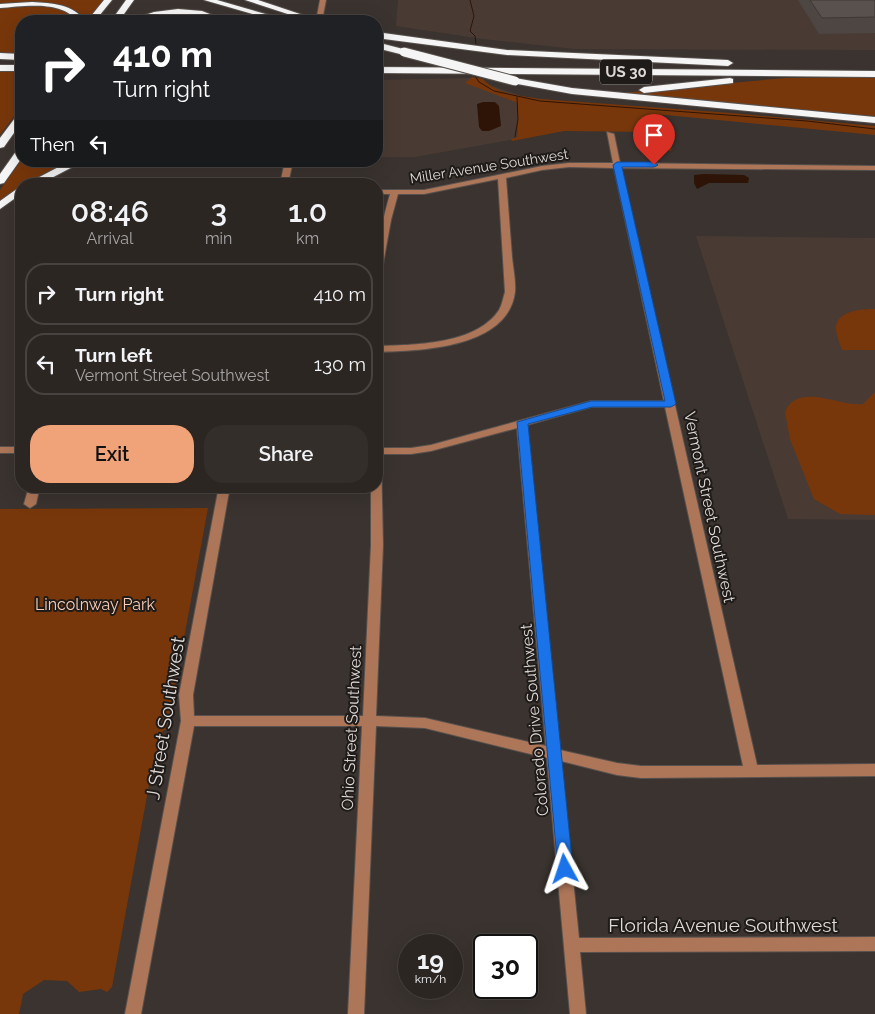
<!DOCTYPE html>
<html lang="en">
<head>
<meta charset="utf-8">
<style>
  :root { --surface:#2c2623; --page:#342e2b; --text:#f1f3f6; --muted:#a6a5a6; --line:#484341; --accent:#f0a279 }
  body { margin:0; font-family:Raleway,sans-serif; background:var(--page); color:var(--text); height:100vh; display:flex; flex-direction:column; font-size:19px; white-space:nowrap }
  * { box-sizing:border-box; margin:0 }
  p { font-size:16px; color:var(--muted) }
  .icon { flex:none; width:28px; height:28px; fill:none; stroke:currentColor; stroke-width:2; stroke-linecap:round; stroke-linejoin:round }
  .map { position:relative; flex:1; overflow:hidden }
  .panel { position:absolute; left:15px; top:178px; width:368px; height:315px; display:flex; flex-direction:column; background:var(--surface); border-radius:20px; box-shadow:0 5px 20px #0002,0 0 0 1px var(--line) }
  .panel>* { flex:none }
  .top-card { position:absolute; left:15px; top:15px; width:368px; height:152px; border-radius:20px; box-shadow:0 5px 20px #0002,0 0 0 1px var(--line); background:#202124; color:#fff; overflow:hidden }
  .speed { position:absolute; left:398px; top:934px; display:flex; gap:10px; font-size:25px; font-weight:700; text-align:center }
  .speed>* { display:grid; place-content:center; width:65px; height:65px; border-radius:50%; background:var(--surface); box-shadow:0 5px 20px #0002,0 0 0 1px var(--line); line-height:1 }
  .speed small { font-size:12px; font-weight:400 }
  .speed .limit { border:2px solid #111; border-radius:8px; background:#fff; color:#111 }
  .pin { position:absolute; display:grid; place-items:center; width:42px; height:42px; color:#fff; margin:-51px -21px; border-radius:50% 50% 50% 0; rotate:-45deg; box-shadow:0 0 5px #0007 }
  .pin .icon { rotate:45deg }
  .me { position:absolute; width:55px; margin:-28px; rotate:355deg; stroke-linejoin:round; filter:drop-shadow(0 0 4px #0008) }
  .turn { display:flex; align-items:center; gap:18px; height:105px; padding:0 15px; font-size:22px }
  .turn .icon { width:65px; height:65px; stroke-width:2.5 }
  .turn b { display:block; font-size:35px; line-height:42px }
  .then { display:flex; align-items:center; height:48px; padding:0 15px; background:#0003; gap:10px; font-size:19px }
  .eta { display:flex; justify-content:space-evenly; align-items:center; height:85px; text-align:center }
  .eta b { font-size:30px; font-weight:600; line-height:35px }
  .cta { display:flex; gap:10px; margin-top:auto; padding:10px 15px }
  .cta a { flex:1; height:58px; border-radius:20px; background:var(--accent); color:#111; font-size:20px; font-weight:600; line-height:58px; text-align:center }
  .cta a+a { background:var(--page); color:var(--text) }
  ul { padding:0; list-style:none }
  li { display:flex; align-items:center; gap:15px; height:62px; margin:0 10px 8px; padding:0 5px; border:2px solid var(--line); border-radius:20px }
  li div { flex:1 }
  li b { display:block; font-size:19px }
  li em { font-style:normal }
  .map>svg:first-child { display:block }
</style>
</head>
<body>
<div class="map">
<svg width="875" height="1014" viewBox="0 0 875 1014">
  <rect width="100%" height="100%" fill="#3a332f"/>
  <path fill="#493b34" d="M398 0H875V50L575 49 483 39 396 26Z
    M470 78 519 95 521 138 415 157H376V80Z
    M696 236 875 238V520L788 519Z"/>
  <path fill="#78370b" d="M0 0H105L90 19H87C68 0 27 2 0 5Z
    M20 5C36 6 71 5 79 21H21V54L0 53V7Z
    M167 14 209 17 220 21H136Z
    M0 71 21 72V107L0 135Z
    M472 77 483 79C495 94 523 96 541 99L731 113 875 126V135L666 115H662L661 120 672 145 671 151 657 147 656 140 648 132 564 131 512 141 511 139 518 137V103L465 83Z
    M875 77V118L621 93 785 78Z
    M21 161H74L26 184H21V187L0 202V190Z
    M875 309V350H842C840 343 835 333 836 326 839 310 863 309 875 309Z
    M875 392V515L840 514 814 499 790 439 785 412C798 381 840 407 863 404Z
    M208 508 167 730H163L162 740 153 763 112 987 107 992 101 989 79 992 67 981 44 980 23 994 19 1014H0V509Z"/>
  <path fill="#2e1406" d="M483 102H495L499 106 501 126 489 131H482L479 127 477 104Z
    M704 174 744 175 749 178 748 183H709L697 189 694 183V175Z"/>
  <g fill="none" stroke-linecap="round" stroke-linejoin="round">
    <path stroke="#2e1406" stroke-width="1" d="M470 0 474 16 470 31 475 36 476 44
      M475 76 479 82 494 91 540 101 807 121 875 129
      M515 137 518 119 517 97"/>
    <g stroke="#58514d" stroke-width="2">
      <path id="minor" d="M320 0H326L322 21H316Z
        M607 132 614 134 620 163 875 166V170L621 168 757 765 875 764V776L641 778 617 775 561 761 579 938 875 937V951L580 952 586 1014H570L547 758 425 728 376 726 364 1014H348L362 726H194L141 1014H125L181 721 179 695 219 486H230L193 695 194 716H363L371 545V486H376V441L380 442 381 448H411L431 445 591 401H664L614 168 569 167 542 170 506 178C508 204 510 231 512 257 513 268 516 281 515 292 508 349 418 351 376 352V346C413 345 476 345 499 310 502 305 503 298 505 292L498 179 424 194H398L391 220 380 281 376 284C376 252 381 225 390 194H376V190H424L542 166 569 163H613ZM591 407H665L743 766H641L617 763 560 750 527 425ZM517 428 546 746 425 718 376 716 383 545 381 454H411L431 451Z
        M285 161H293L288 184H280Z
        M0 447H21V453H0Z
        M29 486H40L36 504 30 508 24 504Z"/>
    </g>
    <g stroke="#58514d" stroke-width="2">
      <path id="highway" d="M104 0H112L95 21H87Z
        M126 0H134L119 21H111Z
        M204 0H217L290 21H277Z
        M245 0H258L321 21H309Z
        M32 2C52 3 73 4 85 21H77C62 0 23 6 0 8V4Z
        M178 9 202 11 228 21 178 15 127 21 154 12Z
        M376 32 507 50 728 60 733 63 728 66 507 55 376 38Z
        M376 42 407 50 408 52 404 55 376 48Z
        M0 53 21 54V60L0 59Z
        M0 65H21V71H0Z
        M376 67 875 71V77L376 73Z
        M515 78 572 88 875 117V123L572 94 512 83 510 81Z
        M730 78 733 79V83L644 93 639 90 644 87Z
        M21 113V123L4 147 0 148V138L18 114Z
        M21 149V159L4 183 0 184V174L17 150Z
        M70 161H84L40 184H26Z
        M21 186V194L0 209V201Z"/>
    </g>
    <use href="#minor" fill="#ae7658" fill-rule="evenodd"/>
    <use href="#highway" fill="#f5f5f5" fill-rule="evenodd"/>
    <g stroke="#58514d" stroke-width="11" stroke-linecap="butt">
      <path id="highway-bridge" d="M404 52 515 81"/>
    </g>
    <use href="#highway-bridge" stroke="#f5f5f5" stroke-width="9"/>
  </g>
  <path fill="#4d4642" d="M798 0H875V33L819 34Z"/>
  <path fill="#59514d" stroke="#3e3936" d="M810 0H875V17L822 18Z"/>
  <path fill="#1a73e8" stroke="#114b97" d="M617 162H654L658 165 654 167H622L676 404 671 407H592L528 424 573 869 570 873 565 875 560 873 558 869 517 422 591 401H665L613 165Z"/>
  <g text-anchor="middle" stroke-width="4" stroke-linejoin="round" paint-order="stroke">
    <g font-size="14" fill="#ded9d6" stroke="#1f1b19">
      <text transform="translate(489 166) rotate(-9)" y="5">Miller Avenue Southwest</text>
    </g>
    <rect fill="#1f1b19" stroke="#a5a09d" stroke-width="1" x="600" y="59.5" width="52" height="25" rx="4"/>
    <g font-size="15" font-weight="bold" fill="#ded9d6">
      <text x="626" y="77">US 30</text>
    </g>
    <g font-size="16" fill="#ded9d6" stroke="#1f1b19">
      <text transform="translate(710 507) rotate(78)" y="6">Vermont Street Southwest</text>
      <text transform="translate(534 720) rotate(-95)" y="6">Colorado Drive Southwest</text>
      <text transform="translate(351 728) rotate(-87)" y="6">Ohio Street Southwest</text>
    </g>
    <g font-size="16" fill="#fbcdb6" stroke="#1f1b19">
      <text x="95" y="610">Lincolnway Park</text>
    </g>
    <g font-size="19" fill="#ded9d6" stroke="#1f1b19">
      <text transform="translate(165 718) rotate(-81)" y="7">J Street Southwest</text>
      <text x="723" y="932">Florida Avenue Southwest</text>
    </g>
  </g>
</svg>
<div class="speed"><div>19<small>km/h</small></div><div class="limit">30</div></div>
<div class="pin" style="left:654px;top:165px;background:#d93025"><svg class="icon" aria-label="arrive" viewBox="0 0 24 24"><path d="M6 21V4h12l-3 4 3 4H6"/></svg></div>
<svg class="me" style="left:565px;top:869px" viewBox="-20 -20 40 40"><path d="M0-17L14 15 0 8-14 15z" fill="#1a73e8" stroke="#fff" stroke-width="4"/></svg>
<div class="top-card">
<div class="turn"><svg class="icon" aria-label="right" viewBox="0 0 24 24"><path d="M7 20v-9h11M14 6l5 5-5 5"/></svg><div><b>410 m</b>Turn right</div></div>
<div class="then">Then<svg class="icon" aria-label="left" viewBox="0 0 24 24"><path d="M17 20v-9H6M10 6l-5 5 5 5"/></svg></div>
</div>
<section class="panel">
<div class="eta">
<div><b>08:46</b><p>Arrival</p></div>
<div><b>3</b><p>min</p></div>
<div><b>1.0</b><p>km</p></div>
</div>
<ul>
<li><svg class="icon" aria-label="right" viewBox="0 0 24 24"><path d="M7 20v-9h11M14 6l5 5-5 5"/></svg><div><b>Turn right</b></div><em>410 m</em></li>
<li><svg class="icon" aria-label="left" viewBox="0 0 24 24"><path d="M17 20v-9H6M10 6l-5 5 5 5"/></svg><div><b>Turn left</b><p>Vermont Street Southwest</p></div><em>130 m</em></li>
</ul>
<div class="cta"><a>Exit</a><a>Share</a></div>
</section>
</div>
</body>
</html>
